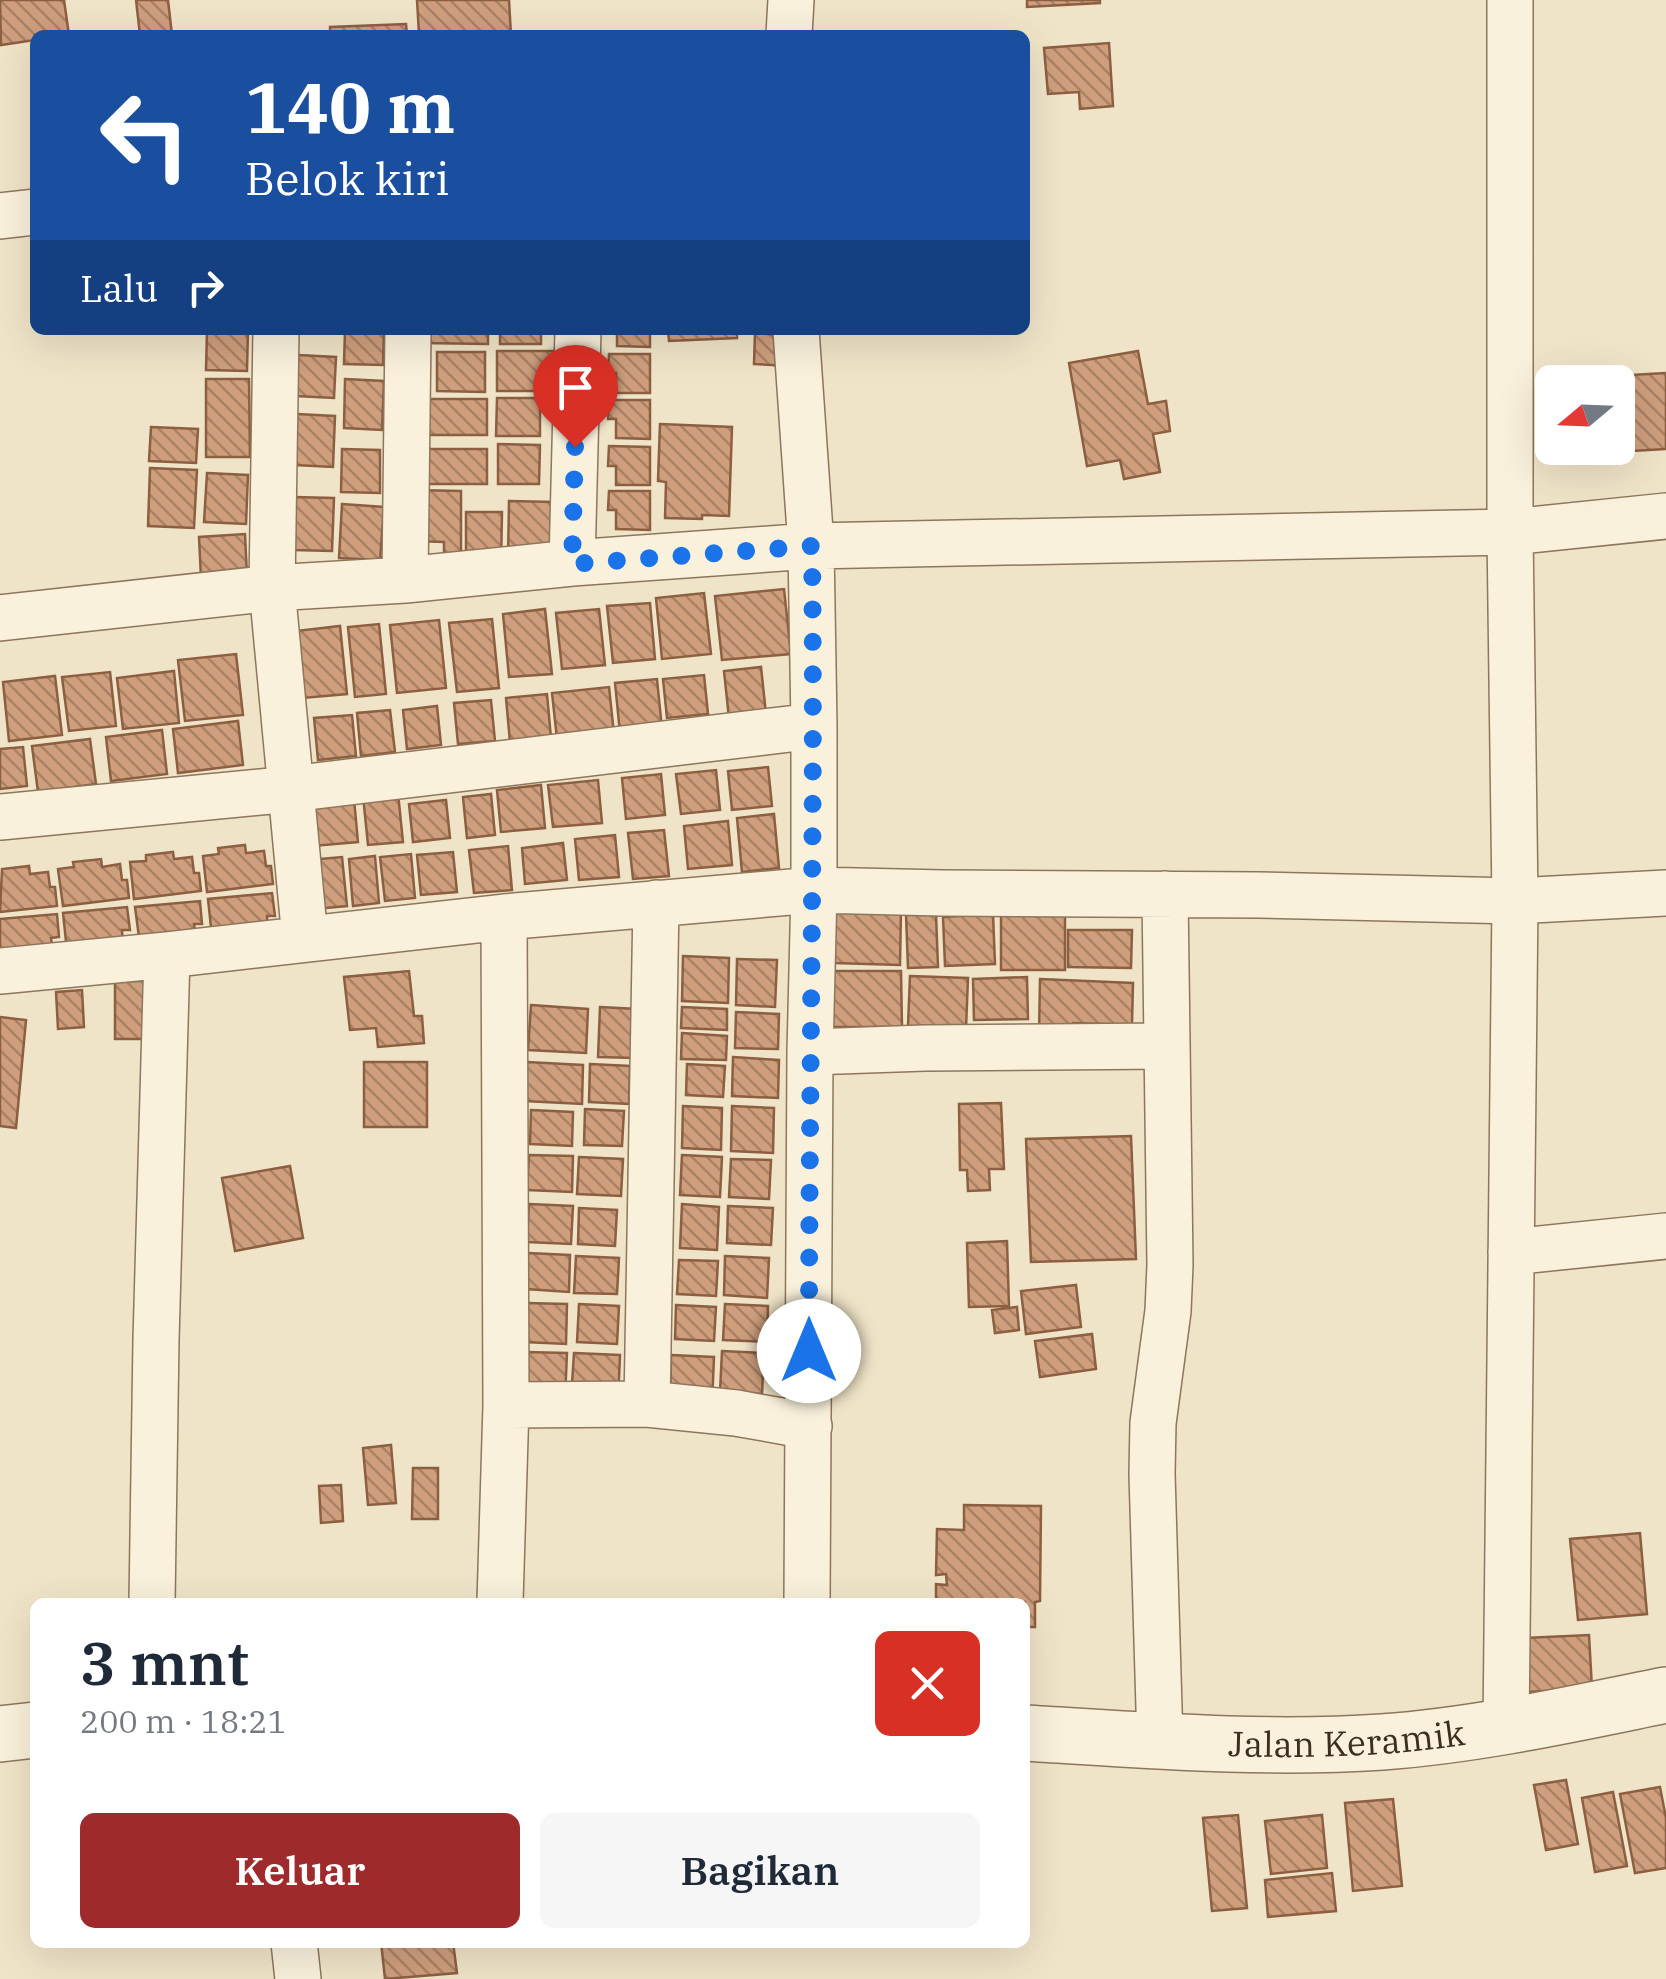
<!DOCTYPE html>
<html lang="id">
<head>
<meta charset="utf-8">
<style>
  :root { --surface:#fff; --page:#f6f6f7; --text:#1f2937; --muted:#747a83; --accent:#9e2a2b }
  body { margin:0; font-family:"IBM Plex Serif",serif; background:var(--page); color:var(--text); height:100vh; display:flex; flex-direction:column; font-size:38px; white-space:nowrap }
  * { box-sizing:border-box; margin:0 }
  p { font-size:32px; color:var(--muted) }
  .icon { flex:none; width:55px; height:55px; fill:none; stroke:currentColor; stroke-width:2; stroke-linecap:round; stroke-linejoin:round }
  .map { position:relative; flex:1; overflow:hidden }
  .details { position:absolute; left:30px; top:1598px; width:1000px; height:350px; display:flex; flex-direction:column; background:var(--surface); border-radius:15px; box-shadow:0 10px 40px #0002 }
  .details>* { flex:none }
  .hud { position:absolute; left:30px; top:30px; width:1000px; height:305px; border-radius:15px; box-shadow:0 10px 40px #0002; background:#1a4fa0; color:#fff; overflow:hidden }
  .needle { width:65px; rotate:251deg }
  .controls { position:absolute; left:1535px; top:365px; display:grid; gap:20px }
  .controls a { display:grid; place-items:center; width:100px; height:100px; border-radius:15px; background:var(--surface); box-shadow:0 10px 40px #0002; font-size:50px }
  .pin { position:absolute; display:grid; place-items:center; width:85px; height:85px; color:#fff; margin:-102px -42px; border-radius:50% 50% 50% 0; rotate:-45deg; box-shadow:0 0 10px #0007 }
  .pin .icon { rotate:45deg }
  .me { position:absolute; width:110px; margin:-55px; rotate:0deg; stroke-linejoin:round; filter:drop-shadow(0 0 8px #0008) }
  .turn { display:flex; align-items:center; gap:35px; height:210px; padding:0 50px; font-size:45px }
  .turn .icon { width:130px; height:130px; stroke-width:2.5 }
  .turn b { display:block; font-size:70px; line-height:85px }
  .then { display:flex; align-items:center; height:95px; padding:0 50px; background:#0003; gap:20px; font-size:38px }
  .round { display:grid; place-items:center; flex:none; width:105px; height:105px; border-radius:15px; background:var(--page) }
  .headline { display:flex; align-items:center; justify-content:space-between; height:170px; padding:0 50px }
  h1 { font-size:60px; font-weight:600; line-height:75px }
  .button { display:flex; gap:20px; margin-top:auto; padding:20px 50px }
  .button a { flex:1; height:115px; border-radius:15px; background:var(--accent); color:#fff; font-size:40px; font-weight:600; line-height:115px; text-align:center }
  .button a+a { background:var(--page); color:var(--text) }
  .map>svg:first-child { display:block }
</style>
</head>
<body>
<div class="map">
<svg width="1666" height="1979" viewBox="0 0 1666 1979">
  <defs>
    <pattern id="building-back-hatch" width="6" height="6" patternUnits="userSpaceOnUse" patternTransform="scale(2.5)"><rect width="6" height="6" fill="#cf9f7d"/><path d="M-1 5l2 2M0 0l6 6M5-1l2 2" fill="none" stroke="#a98266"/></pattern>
  </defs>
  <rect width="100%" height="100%" fill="#f0e4c8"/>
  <path fill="url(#building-back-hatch)" stroke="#8d5f41" stroke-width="2.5" fill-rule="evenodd" d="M0 0H64L69 35H35V40L1 45Z
    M136 0H168L172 35H140Z
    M417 0H509L511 35 419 34Z
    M1027 0H1100V3L1027 7Z
    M406 24 407 35H330V27Z
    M1109 43 1113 106 1080 109 1079 92 1048 94 1044 48Z
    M207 330H248L247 371 206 370Z
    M345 330H384L383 365 344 364Z
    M421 330H488V344L421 343Z
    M500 330H541V344H500Z
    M617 330H650V347L617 346Z
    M668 330H737V338L669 341Z
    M755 333 789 336 787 366 754 364Z
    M497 351H561V372H545V391H497Z
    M1138 351 1148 404 1166 401 1170 431 1153 434 1160 472 1124 479 1120 460 1087 466 1069 363Z
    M437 352H485V392L437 391Z
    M609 354H650V393H616V373H608Z
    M298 355 336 357 334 398 296 396Z
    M1666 373V449L1547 456 1543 380ZM1552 382H1618V448H1552Z
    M206 379H249L250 457H206Z
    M345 379 384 381 382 430 344 428Z
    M497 398H540V436H496Z
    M429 399H487V435H429Z
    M608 400H650V439L616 438V419H608Z
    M297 414 335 416 333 467 295 465Z
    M660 424 732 427 729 516 702 515V519L665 518 666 482 658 481Z
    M151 427 198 429 196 463 149 461Z
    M498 444 540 445 539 484H498Z
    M609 446 650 447V485H616V466H608Z
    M342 449 380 450V493L341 492Z
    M427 449H487V484H427Z
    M150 468 197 470 194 528 148 526Z
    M207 473 248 475 246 524 204 522Z
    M415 490 461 491V569H444V542L415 541Z
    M609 491H650V530L616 529V510H608Z
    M294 497 334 498 332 551 293 550Z
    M509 501 555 502 554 561 508 560Z
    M342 504 384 507 380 560 339 558Z
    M466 512H502L501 566 466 558Z
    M245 534 247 576 201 578 199 537Z
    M784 589 791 654 722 660 715 596Z
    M704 593 711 654 662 659 656 598Z
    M650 603 655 659 613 663 607 606Z
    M545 609 552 674 509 677 503 614Z
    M599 609 605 665 562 669 556 613Z
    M492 619 499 688 457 692 449 623Z
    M439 620 446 688 397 693 390 625Z
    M379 624 386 694 355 697 348 627Z
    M340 626 347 694 303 698 296 631Z
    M236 654 243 715 185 721 178 660Z
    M761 667 766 714 729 718 724 671Z
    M174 671 179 723 123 729 117 678Z
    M110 672 116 726 69 731 62 677Z
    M704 675 708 714 667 718 663 679Z
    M55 676 62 735 9 741 3 682Z
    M657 679 662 729 620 733 615 683Z
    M609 687 614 734 557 739 552 693Z
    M547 694 551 738 510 742 506 698Z
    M491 700 495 741 458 744 454 703Z
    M437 706 441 745 407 749 403 710Z
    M390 710 395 752 361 756 357 713Z
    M352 715 356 756 318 760 314 718Z
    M238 721 243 765 178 773 173 729Z
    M162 730 167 774 111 781 106 737Z
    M90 739 96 784 38 792 32 746Z
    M23 747 27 786 0 789V749Z
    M768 767 772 806 732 810 728 771Z
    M716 770 720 810 681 814 676 774Z
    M661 774 665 815 626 819 622 778Z
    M598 780 602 823 553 827 548 785Z
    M541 785 545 828 501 832 497 790Z
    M398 793 403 842 368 845 363 796Z
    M491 794 495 835 467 838 463 797Z
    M354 799 358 842 313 846 309 803Z
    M446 800 450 838 413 842 409 804Z
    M774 814 779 868 742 872 737 818Z
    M728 821 732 865 688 869 684 826Z
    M664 830 669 876 633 879 628 833Z
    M615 835 619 877 579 880 575 839Z
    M563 843 567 880 525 884 522 848Z
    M245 845 246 853 264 851 266 866H271L273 884 207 892 203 856 219 854 218 848Z
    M508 846 512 890 474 893 469 850Z
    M173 852 174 859 192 857 194 873H199L201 891 134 899 130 862 146 861V855Z
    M453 852 457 892 421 895 417 855Z
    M411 854 415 898 385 901 380 857Z
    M375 856 379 903 353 906 349 859Z
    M342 857 347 906 315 909 309 860Z
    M101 859 102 867 120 864 122 880H127L129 898 63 906 58 869 74 867 73 862Z
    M29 866 30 874 48 872 50 887H55L57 906 0 912 2 869Z
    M272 893 275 916H267L268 932 212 937 208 899Z
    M200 901 202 924H194L196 939 140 945 135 907Z
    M127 907 130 930H122L123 945 67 951 63 913Z
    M835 909 901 910 900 965 834 963Z
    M1001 911H1065V970H1001Z
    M57 914 59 937 51 938 53 952 0 958V919Z
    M936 914 938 967 908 968 906 915Z
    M993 914 995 964 945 966 943 917Z
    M1068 930H1132L1131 968 1068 967Z
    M683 956 729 958 728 1003 682 1001Z
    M737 959 777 960 775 1007 736 1005Z
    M409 971 414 1016H422L424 1043 378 1047 376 1028 350 1030 344 977Z
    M824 971H901L902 1027H825Z
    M910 976 968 978 966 1029 908 1026Z
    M1027 977 1028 1019 974 1020 973 979Z
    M1040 979 1133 983 1132 1025 1073 1023 1072 1035 1039 1033Z
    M115 981H153L154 1039H115Z
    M82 990 84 1027 58 1029 56 992Z
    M531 1005 588 1009 586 1053 528 1050Z
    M600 1007 637 1009 635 1058 598 1057Z
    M682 1007 727 1009V1030L681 1028Z
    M736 1012 779 1014 778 1049 735 1048Z
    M0 1017 26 1020 16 1128 0 1126Z
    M682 1033 727 1036 726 1060 681 1059Z
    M733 1057 779 1060 778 1098 732 1096Z
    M364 1062H427V1127H364Z
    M527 1062 583 1065 582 1104 525 1101Z
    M590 1064 630 1066 629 1104 589 1102Z
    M687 1064 725 1066 723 1097 686 1095Z
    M1001 1103 1004 1169H989L990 1190 968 1191 967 1170H960L959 1104Z
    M683 1106 722 1108 721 1150 682 1148Z
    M732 1106 774 1108 773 1153 731 1151Z
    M585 1109 624 1111 622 1146 584 1145Z
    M531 1110 573 1112 572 1146 530 1144Z
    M1131 1136 1136 1259 1031 1262 1026 1139Z
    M529 1155 573 1156 572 1192 527 1190Z
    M682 1155 722 1157 720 1197 680 1195Z
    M579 1157 623 1159 621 1196 577 1194Z
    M731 1159 771 1160 769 1199 729 1197Z
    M290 1166 303 1238 235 1251 222 1178Z
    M529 1204 573 1206 571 1244 527 1242Z
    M682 1204 719 1207 717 1250 680 1248Z
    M728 1206 773 1208 771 1245 727 1243Z
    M579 1208 617 1210 615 1246 578 1244Z
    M1007 1241 1009 1306 969 1307 967 1243Z
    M528 1253 570 1255 569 1292 526 1289Z
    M576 1256 619 1258 617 1294 574 1293Z
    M725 1256 769 1258 767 1298 724 1295Z
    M679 1260 718 1261 716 1296 677 1294Z
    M1076 1285 1081 1327 1026 1334 1021 1291Z
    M527 1303 567 1304 566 1344 525 1342Z
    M579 1304 619 1306 617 1344 577 1342Z
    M725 1304 768 1306 767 1342 723 1340Z
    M676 1305 716 1307 714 1341 675 1339Z
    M1017 1307 1019 1330 995 1333 992 1310Z
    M1092 1334 1096 1369 1040 1377 1035 1341Z
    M722 1351 764 1353 762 1394 720 1392Z
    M525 1352 567 1353 565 1398 524 1396Z
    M574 1353 620 1355 618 1402 571 1399Z
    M671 1355 714 1357 712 1405 670 1403Z
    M391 1445 396 1503 368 1505 363 1448Z
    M413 1468H438V1519H412Z
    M341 1485 343 1521 321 1523 319 1486Z
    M964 1505 1041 1506 1040 1601 1035 1602V1627H1025V1602H936V1584L947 1585 946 1574 936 1575 937 1529 964 1530Z
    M1640 1533 1647 1614 1578 1620 1570 1539Z
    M1589 1635 1592 1688 1527 1692 1524 1638Z
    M1566 1780 1578 1844 1546 1850 1534 1785Z
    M1660 1787 1666 1818V1868L1635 1873 1620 1794Z
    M1613 1792 1627 1866 1595 1872 1582 1798Z
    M1393 1799 1402 1886 1353 1891 1345 1803Z
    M1238 1815 1247 1908 1212 1911 1203 1818Z
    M1322 1815 1327 1868 1271 1874 1265 1821Z
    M1332 1873 1336 1911 1268 1917 1265 1880Z
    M381 1942H453L457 1973 385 1979Z"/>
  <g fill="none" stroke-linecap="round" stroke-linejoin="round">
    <g stroke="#8d765c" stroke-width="48">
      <path id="minor" d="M789 35 791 0
        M0 216 35 212
        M276 330 272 588 305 939
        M796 330 811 546 814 726V890L810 1052 807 1602
        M572 563 578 330
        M405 580 408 330
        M0 618 272 588 405 580 572 563 811 546 1510 532 1666 516
        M0 817 291 789 814 726
        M0 971 167 955 504 917 814 890 943 893 1259 895 1515 901 1666 893
        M810 1052 925 1048 1167 1046
        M1511 1252 1666 1236
        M647 1404 656 903
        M506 1405 647 1404 736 1413 809 1426
        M152 1602 156 1340 167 955
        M500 1602 506 1405 504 917
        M1506 1727 1515 901 1510 532V0
        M1160 1741 1152 1474 1153 1423 1168 1311 1170 1265 1165 894
        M294 1942 298 1979"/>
    </g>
    <g stroke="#8d765c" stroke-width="58">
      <g id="tertiary">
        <path id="s1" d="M1025 1733C1143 1740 1263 1750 1382 1742 1478 1735 1572 1714 1666 1695"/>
        <path d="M0 1734 35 1730"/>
      </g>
    </g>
    <use href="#minor" stroke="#faf1dc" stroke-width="45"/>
    <use href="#tertiary" stroke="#faf1dc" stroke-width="55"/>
  </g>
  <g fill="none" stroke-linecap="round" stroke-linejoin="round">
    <path stroke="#1a73e8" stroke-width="18" stroke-dasharray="0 32.4" d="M575 447 572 564 812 546C815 814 809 1083 809 1351"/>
  </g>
  <g text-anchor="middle" stroke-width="8" stroke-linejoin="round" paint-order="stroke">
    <g font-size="35" fill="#3d2e20" stroke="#f7eed8">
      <text dy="12" stroke="none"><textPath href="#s1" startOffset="322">Jalan Keramik</textPath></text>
    </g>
  </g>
</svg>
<div class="controls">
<a><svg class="needle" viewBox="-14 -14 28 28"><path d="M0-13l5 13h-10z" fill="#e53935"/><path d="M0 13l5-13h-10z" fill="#747a83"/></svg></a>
</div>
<div class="pin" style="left:575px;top:447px;background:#d93025"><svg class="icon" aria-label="arrive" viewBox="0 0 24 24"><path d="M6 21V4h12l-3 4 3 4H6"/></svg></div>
<svg class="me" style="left:809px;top:1351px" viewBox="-20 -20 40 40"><circle r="19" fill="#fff"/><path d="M0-13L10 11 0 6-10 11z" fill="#1a73e8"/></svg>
<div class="hud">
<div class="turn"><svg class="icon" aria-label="left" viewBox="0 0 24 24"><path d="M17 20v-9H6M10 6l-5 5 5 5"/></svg><div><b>140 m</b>Belok kiri</div></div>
<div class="then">Lalu<svg class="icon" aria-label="right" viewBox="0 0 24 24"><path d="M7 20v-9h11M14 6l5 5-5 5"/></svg></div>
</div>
<section class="details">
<div class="headline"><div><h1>3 mnt</h1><p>200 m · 18:21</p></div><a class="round" style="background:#d93025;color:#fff"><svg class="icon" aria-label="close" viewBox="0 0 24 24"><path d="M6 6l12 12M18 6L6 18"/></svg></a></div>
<div class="button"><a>Keluar</a><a>Bagikan</a></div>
</section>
</div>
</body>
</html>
